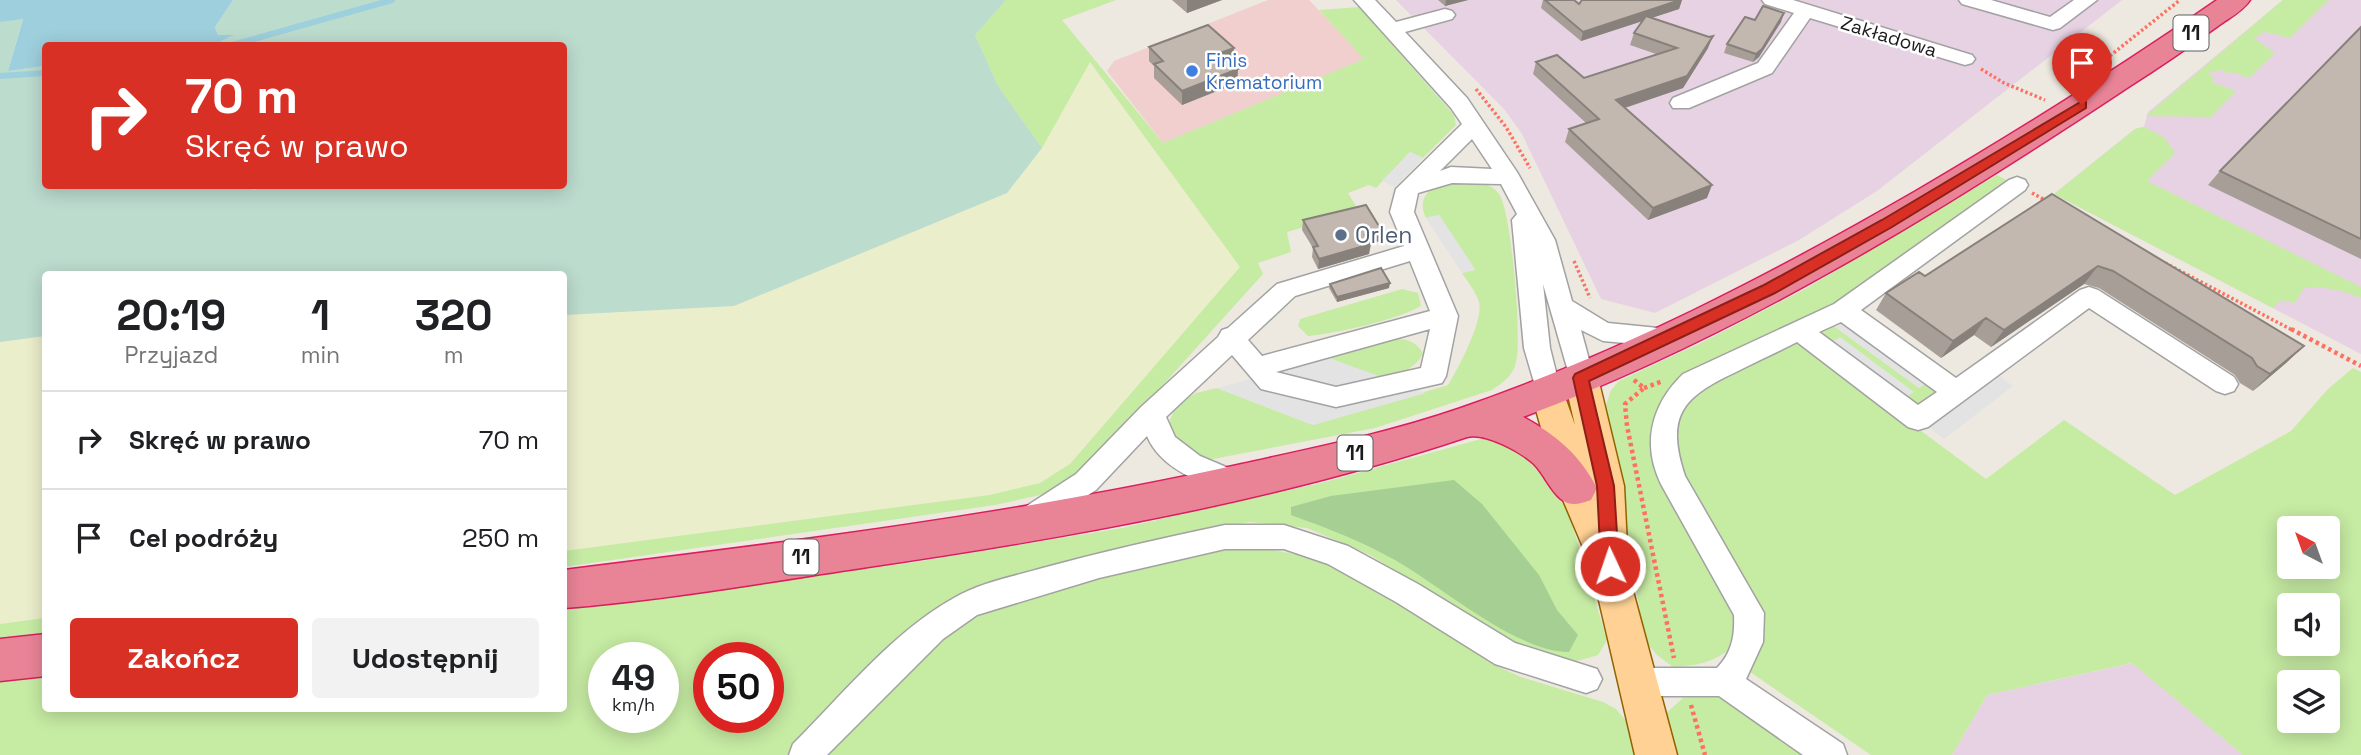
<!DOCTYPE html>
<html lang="pl">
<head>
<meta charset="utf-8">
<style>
  :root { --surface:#fff; --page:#f2f2f2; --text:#202124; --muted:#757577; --line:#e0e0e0; --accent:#d93025 }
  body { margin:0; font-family:"Space Grotesk",sans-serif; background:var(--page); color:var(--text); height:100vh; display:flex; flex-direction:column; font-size:26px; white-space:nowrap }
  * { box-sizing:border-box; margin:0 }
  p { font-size:23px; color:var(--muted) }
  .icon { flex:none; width:38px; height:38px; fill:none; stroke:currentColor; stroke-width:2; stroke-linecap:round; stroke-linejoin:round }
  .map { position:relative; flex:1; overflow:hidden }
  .details { position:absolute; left:42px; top:271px; width:525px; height:441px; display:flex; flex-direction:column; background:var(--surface); border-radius:7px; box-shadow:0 4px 18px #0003 }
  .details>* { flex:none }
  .guide { position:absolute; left:42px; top:42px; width:525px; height:147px; border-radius:7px; box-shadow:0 4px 18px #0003; background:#d93025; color:#fff; overflow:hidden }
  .needle { width:46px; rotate:319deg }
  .controls { position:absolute; left:2277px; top:516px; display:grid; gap:14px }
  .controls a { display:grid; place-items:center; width:63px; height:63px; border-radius:7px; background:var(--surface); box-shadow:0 4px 18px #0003; font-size:35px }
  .speed { position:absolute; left:588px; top:642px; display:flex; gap:14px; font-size:35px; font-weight:700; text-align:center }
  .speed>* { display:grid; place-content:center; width:91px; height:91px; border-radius:50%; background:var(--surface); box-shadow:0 4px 18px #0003; line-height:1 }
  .speed small { font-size:18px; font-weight:400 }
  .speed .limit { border:10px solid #d22; background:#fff; color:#111 }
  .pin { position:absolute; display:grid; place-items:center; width:60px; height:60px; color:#fff; margin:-72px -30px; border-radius:50% 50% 50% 0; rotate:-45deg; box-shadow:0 0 7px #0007 }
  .pin .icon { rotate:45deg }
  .me { position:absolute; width:77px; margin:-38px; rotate:357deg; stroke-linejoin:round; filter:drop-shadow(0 0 5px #0008) }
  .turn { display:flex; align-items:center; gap:24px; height:147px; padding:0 28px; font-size:32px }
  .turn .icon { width:91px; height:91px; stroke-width:2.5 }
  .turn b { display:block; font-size:49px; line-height:60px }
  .eta { display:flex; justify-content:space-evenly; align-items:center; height:119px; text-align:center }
  .eta b { font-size:42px; font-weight:700; line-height:49px }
  .button { display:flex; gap:14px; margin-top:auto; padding:14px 28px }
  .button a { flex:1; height:80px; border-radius:7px; background:var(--accent); color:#fff; font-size:28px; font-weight:700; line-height:80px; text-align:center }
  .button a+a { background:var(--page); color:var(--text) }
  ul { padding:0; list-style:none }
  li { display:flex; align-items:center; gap:21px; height:98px; padding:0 28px; border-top:2px solid var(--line) }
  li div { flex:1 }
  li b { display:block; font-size:26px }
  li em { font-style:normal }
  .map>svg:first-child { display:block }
</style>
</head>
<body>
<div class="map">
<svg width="2361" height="755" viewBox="0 0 2361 755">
  <rect width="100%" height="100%" fill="#ede9e0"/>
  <path fill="#f0cfce" d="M1268 0H1309L1365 59 1163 143 1107 71 1114 61Z"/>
  <path fill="#e7d2e3" d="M1396 0H2122L1877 191 1799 240 1655 313 1601 299 1522 134 1504 109Z
    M2283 0H2361V354L2054 194 2135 129 2144 127 2148 112Z
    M2133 663 2243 755H1952L1987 695Z"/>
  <path fill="#ebeeca" d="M1089 62 1241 267 1070 464 1040 483 990 495 564 551V315L734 306 1007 193 1042 148Z
    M45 336V618L0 624V342Z"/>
  <path fill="#c6eba3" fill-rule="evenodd" d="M1006 0H1116L1062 20 1163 143 1364 59 1319 10 1359 7 1454 115 1456 125 1423 158 1410 152 1376 188 1369 185 1348 193 1359 211 1287 232 1291 252 1258 263 1263 274 1079 478 1054 492 995 505 564 567V551L990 495 1040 483 1070 464 1240 267 1090 62 1042 148 998 86 975 35Z
    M2283 0H2329L2290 38 2265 32 2254 38 2275 53 2249 78 2232 72 2226 74 2223 70 2207 73 2214 78 2212 82 2236 91 2211 117 2146 116Z
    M2144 127 2164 137 2175 153 2147 181 2361 287V298C2344 291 2322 285 2304 288L2295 303 2281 300 2273 308 2054 194 2135 129Z
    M1997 175 2010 182 1835 305 1672 387C1655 408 1654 424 1654 451L1735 615 1733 646C1716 662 1696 666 1673 667L1657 655 1645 641 1605 408 1611 390 1619 381 1707 340 1807 288Z
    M1449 180C1465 181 1489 179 1499 194 1512 213 1522 338 1516 362 1514 375 1502 383 1492 390L1375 428 1208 460 1193 456 1170 433V420L1176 406 1196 393 1217 388 1313 425 1448 385C1458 369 1484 320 1479 302 1476 292 1468 282 1462 273L1475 270 1439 215 1426 218C1416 197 1431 186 1449 180Z
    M1402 289 1418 293 1421 306C1399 319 1335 334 1308 336L1298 326 1300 319Z
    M1831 324 1919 388 1929 381 1937 392 1921 404 1912 405 1828 344 1818 333Z
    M1397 339C1410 339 1416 343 1423 353 1419 366 1396 378 1382 377 1368 376 1342 362 1329 358Z
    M1797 339 1986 479 2064 420 2175 495 2291 431 2328 389 2353 368 2361 372V755H2243L2132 663 1987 695 1952 755H1871L1750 672 1759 652 1760 620 1679 471 1672 438 1680 412 1693 393ZM2289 528H2328V567H2289ZM2289 606H2328V644H2289ZM2289 682H2328V721H2289Z
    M1488 437 1520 444 1562 491 1607 640 1598 655 1570 663 1526 651 1370 555 1307 528 1250 522 1202 529 1004 578 946 603 925 620 790 755H0V680L45 674 46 709H564V608L910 563 1122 528 1325 482ZM604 658H663V718H604ZM709 658H768V718H709Z
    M1250 546 1311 557 1340 567 1397 599 1490 663 1521 677 1603 702 1616 709 1627 722 1638 755H824C866 710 907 662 959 627 982 611 1012 604 1038 596 1107 574 1179 554 1250 546Z
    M45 618V636L0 642V624Z
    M1701 695 1720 697 1802 755H1674L1664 715 1683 698Z"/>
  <path fill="#a5cf93" d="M1454 480 1482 504 1539 575 1557 610 1578 635 1569 652C1516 652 1441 586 1395 560 1361 541 1327 528 1291 515V507L1331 496Z"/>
  <path fill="#bcdcce" d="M233 0H1006L975 35 998 86 1042 148 1007 193 734 306 564 315V275H46L45 336 0 342V22L23 18 8 71 45 66 46 186H252L253 190 270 186H564V46L214 45 232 36 218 35 215 27Z"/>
  <path fill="#e3e3e3" d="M1410 152 1423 158 1395 187 1382 181Z
    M1438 215H1439L1475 269 1462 273 1426 218Z
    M1852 317 1935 377 1919 388 1836 327Z
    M1840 337 1914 392 1896 403 1823 347Z
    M1329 358 1426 393 1313 425 1217 388Z
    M1989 368 2013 386 1944 439 1918 419Z"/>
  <path fill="#9ecfdd" d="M0 0H233L215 27 218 35H234L214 45 46 46 45 66 8 71 23 19 0 22Z"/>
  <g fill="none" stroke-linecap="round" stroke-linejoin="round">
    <path stroke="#9ecfdd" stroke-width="6" d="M229 46 392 0
      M0 76 46 73"/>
    <g stroke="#a2a2a2" stroke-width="3">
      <path id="minor" d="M1354 0H1375L1396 22 1445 9 1452 11 1455 15 1452 19 1405 32 1467 98 1517 172 1555 240 1572 301 1608 323 1678 330 1682 337 1678 344 1669 347 1603 341 1581 330 1594 378 1590 385 1581 388 1572 385 1543 284 1550 348 1561 392 1557 399 1548 402 1539 399 1524 348 1512 220 1517 214 1501 184 1452 183 1418 193 1414 212 1458 316 1446 376 1442 383 1336 407 1261 389 1232 355 1166 417 1175 437 1200 456 1245 475 1249 483 1245 491 1235 494C1202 483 1161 470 1147 436L1096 490 1042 525 1032 529 1022 525 1018 517 1022 509 1076 474 1141 407 1218 337 1222 330 1228 328 1277 284 1404 246 1390 212 1396 189 1462 124 1451 108ZM1472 139 1492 169 1451 167 1440 171ZM1410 261 1430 311 1262 356 1248 340 1295 296ZM1430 329 1421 368 1336 387 1276 372Z
        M1762 0H1793L1972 55 1975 59 1972 63 1965 65 1810 18 1772 73 1689 108H1673L1670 103 1673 98 1758 63 1794 13 1765 4Z
        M1959 0H1991L2050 17 2074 0H2097L2060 28 2053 30 1962 4Z
        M2017 177 2025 180 2028 185 2025 190 1861 310 1956 378 2080 290 2089 287 2098 290 2234 377 2238 384 2234 391 2225 394 2216 391 2089 308 1928 427 1918 430 1908 427 1797 342C1778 352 1758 361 1738 371 1685 396 1664 413 1685 476L1764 613 1763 642 1746 679 1843 744 1847 755H1803L1719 696H1640L1629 692 1624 682 1629 672 1640 668H1717C1732 652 1735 636 1734 615L1662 486C1641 445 1651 405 1683 374L1834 304 2009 180ZM1841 322 1937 392 1918 405 1819 332Z
        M1225 525H1284L1348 546 1418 584 1515 643 1597 669 1602 679 1597 689 1586 693 1495 664 1396 602 1328 564 1284 549H1225L1099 578 977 615 943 639 827 755H789L793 744C842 695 894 631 954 598 979 583 1011 577 1039 569 1101 552 1163 538 1225 525Z"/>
    </g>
    <g stroke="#936200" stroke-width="3">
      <path id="major" d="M1581 365 1593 369 1598 378 1624 486 1627 546 1623 554 1677 755H1635L1591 566 1558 488 1531 392 1536 383 1548 379 1560 383 1575 425 1564 378 1569 369Z"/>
    </g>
    <g stroke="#db1d5e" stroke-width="3">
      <path id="highway" d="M2217 0H2250C2243 11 2229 18 2218 26 2189 47 2160 67 2130 86 1939 213 1739 336 1523 417 1556 435 1579 454 1597 488L1591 500C1580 504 1570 507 1561 499 1550 490 1544 474 1534 464 1521 452 1485 432 1467 437 1276 501 1067 538 868 567 767 582 665 600 564 608V570C791 542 1018 514 1242 464 1314 448 1388 433 1458 409 1618 354 1769 276 1916 191 2018 131 2119 68 2217 0Z
        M46 634V676L0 681V639Z"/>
    </g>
    <path stroke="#fe7160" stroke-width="3.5" stroke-dasharray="2.5 2.5" stroke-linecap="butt" d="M2106 59 2180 0
      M1981 69 2004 83 2045 100
      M1476 89 1506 127 1530 168
      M2032 193 2049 202
      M1574 261 1590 298
      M2165 263 2294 331"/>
    <path stroke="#fe7160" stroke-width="4.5" stroke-dasharray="3.5 3.5" stroke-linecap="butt" d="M2291 329 2361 366
      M1634 380 1644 388 1625 404 1627 426 1674 658
      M1644 388 1663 381
      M1691 705 1705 755"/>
    <use href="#minor" fill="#fff" fill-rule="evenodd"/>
    <use href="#major" fill="#ffd194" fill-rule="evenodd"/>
    <use href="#highway" fill="#e98497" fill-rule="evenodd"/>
  </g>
  <path fill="#a79e97" d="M1172 0H1222L1187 13Z
    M1438 0H1468L1445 6Z
    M1543 0H1574L1579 4 1582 0H1682L1679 9 1651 18 1708 48 1683 88 1625 108 1707 198 1648 220 1565 142 1569 129 1586 123 1533 74 1536 62 1584 78 1656 54 1630 45 1634 33 1643 21 1581 41 1541 8Z
    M1755 20 1781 22 1759 57 1753 62 1724 53 1727 44Z
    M2361 27V259L2208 185 2220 171Z
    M1149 47 1234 48 1233 62 1231 63 1238 69 1237 83 1182 105 1154 78V66L1149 61Z
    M2052 194 2304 346 2286 363 2253 391 2240 383 2235 375 2099 288 2084 284 1991 347 1974 335 1941 358 1876 310 1886 293 1925 276Z
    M1303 220 1380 241 1370 243 1369 254 1318 269 1312 257 1313 248 1302 230Z
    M1330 284 1389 288 1337 302 1329 288Z"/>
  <path fill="#88817b" d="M1187 0H1222L1187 13Z
    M1446 0H1468L1445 6Z
    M1680 0H1682L1679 9 1581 41 1583 32Z
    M1784 13 1781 22 1759 57 1753 62 1756 54Z
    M1713 36 1708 48 1683 88 1612 112 1616 100Z
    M1234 48 1233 62 1220 67V53Z
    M1238 69 1237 83 1182 105V91Z
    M1712 185 1707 198 1648 220 1653 208Z
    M1382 231 1380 241 1364 245 1365 235Z
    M1371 244 1369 254 1318 269 1319 259Z
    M2098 266 2084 284 1991 347 2004 330Z
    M1390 283 1389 288 1337 302V297Z
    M1986 318 1974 335 1941 358 1953 341Z
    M2304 346 2286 363 2253 391 2270 374Z"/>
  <path fill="#c2b8b0" stroke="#88817b" stroke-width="2" d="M1545 0H1574L1579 4 1582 0H1680L1583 32Z
    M1763 6 1784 13 1762 49 1756 54 1727 44 1745 17 1755 20Z
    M1646 16 1709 37 1713 36 1687 76 1616 100 1712 185 1653 208 1569 129 1599 119 1536 62 1557 55 1584 78 1677 48 1634 33Z
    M1208 25 1234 48 1220 53 1238 69 1182 91 1154 64 1163 61 1149 47Z
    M2361 27V239L2220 171Z
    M2052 194 2304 346 2270 374 2257 366 2252 358 2113 271 2098 266 2004 330 1986 318 1953 341 1886 293 1919 272 1925 276Z
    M1366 205 1382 231 1365 235 1371 244 1319 259 1313 247 1318 246 1303 220Z
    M1381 268 1390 283 1337 297 1330 284Z"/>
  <path fill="#d93025" stroke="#8d1f18" stroke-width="2" d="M2082 101 2086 102V108L1892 227 1775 293 1589 381 1614 486 1619 566 1616 571 1610 574 1604 571 1601 566 1597 486 1573 378 1575 374 1764 285 1882 220Z"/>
  <circle fill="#3f7fe0" stroke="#fff" stroke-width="2.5" cx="1192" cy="71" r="7"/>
  <circle fill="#5c6f8a" stroke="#fff" stroke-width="2.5" cx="1341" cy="235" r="7"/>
  <g text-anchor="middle" stroke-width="5" stroke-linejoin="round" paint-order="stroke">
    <g font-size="19" fill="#1b1b1b" stroke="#fff">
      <text transform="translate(1889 36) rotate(17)" y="7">Zakładowa</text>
    </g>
    <g font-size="19" fill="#366cbe" stroke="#fff" text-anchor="start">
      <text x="1206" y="67">Finis<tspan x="1206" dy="22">Krematorium</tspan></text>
    </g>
    <g fill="#fff" stroke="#5f5f5f" stroke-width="2">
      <rect x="2173.5" y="15.5" width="35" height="35" rx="5"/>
      <rect x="1337.5" y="435.5" width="35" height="35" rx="5"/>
      <rect x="783.5" y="539.5" width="35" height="35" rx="5"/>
    </g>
    <g font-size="21" font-weight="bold" fill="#1b1b1b">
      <text x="2191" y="40">11</text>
      <text x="1355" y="460">11</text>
      <text x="801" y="564">11</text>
    </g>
    <g font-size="23" fill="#4e5e75" stroke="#fff" text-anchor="start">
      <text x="1355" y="243">Orlen</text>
    </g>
  </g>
</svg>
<div class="controls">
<a><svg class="needle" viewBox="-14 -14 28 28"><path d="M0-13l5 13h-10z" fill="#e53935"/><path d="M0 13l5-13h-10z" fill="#757577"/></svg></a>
<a><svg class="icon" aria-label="sound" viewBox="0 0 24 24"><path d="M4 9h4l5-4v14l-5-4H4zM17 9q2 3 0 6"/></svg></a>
<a><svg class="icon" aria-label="layers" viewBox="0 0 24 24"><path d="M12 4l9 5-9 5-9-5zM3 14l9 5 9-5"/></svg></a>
</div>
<div class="speed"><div>49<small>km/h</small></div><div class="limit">50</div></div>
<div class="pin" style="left:2082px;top:105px;background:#d93025"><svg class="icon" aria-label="arrive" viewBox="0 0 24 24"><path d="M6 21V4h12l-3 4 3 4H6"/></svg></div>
<svg class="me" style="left:1610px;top:566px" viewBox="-20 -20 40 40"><circle r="17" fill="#d93025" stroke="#fff" stroke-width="3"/><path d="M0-11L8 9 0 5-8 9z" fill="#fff"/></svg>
<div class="guide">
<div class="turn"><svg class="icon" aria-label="right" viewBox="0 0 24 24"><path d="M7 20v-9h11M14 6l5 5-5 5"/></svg><div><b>70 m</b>Skręć w prawo</div></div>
</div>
<section class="details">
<div class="eta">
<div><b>20:19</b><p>Przyjazd</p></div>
<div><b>1</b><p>min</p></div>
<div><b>320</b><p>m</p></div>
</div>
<ul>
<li><svg class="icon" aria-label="right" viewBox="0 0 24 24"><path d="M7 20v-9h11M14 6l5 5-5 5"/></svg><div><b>Skręć w prawo</b></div><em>70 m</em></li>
<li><svg class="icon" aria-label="arrive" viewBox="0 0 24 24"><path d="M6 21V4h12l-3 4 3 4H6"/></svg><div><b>Cel podróży</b></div><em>250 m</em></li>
</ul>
<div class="button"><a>Zakończ</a><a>Udostępnij</a></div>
</section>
</div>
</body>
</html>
